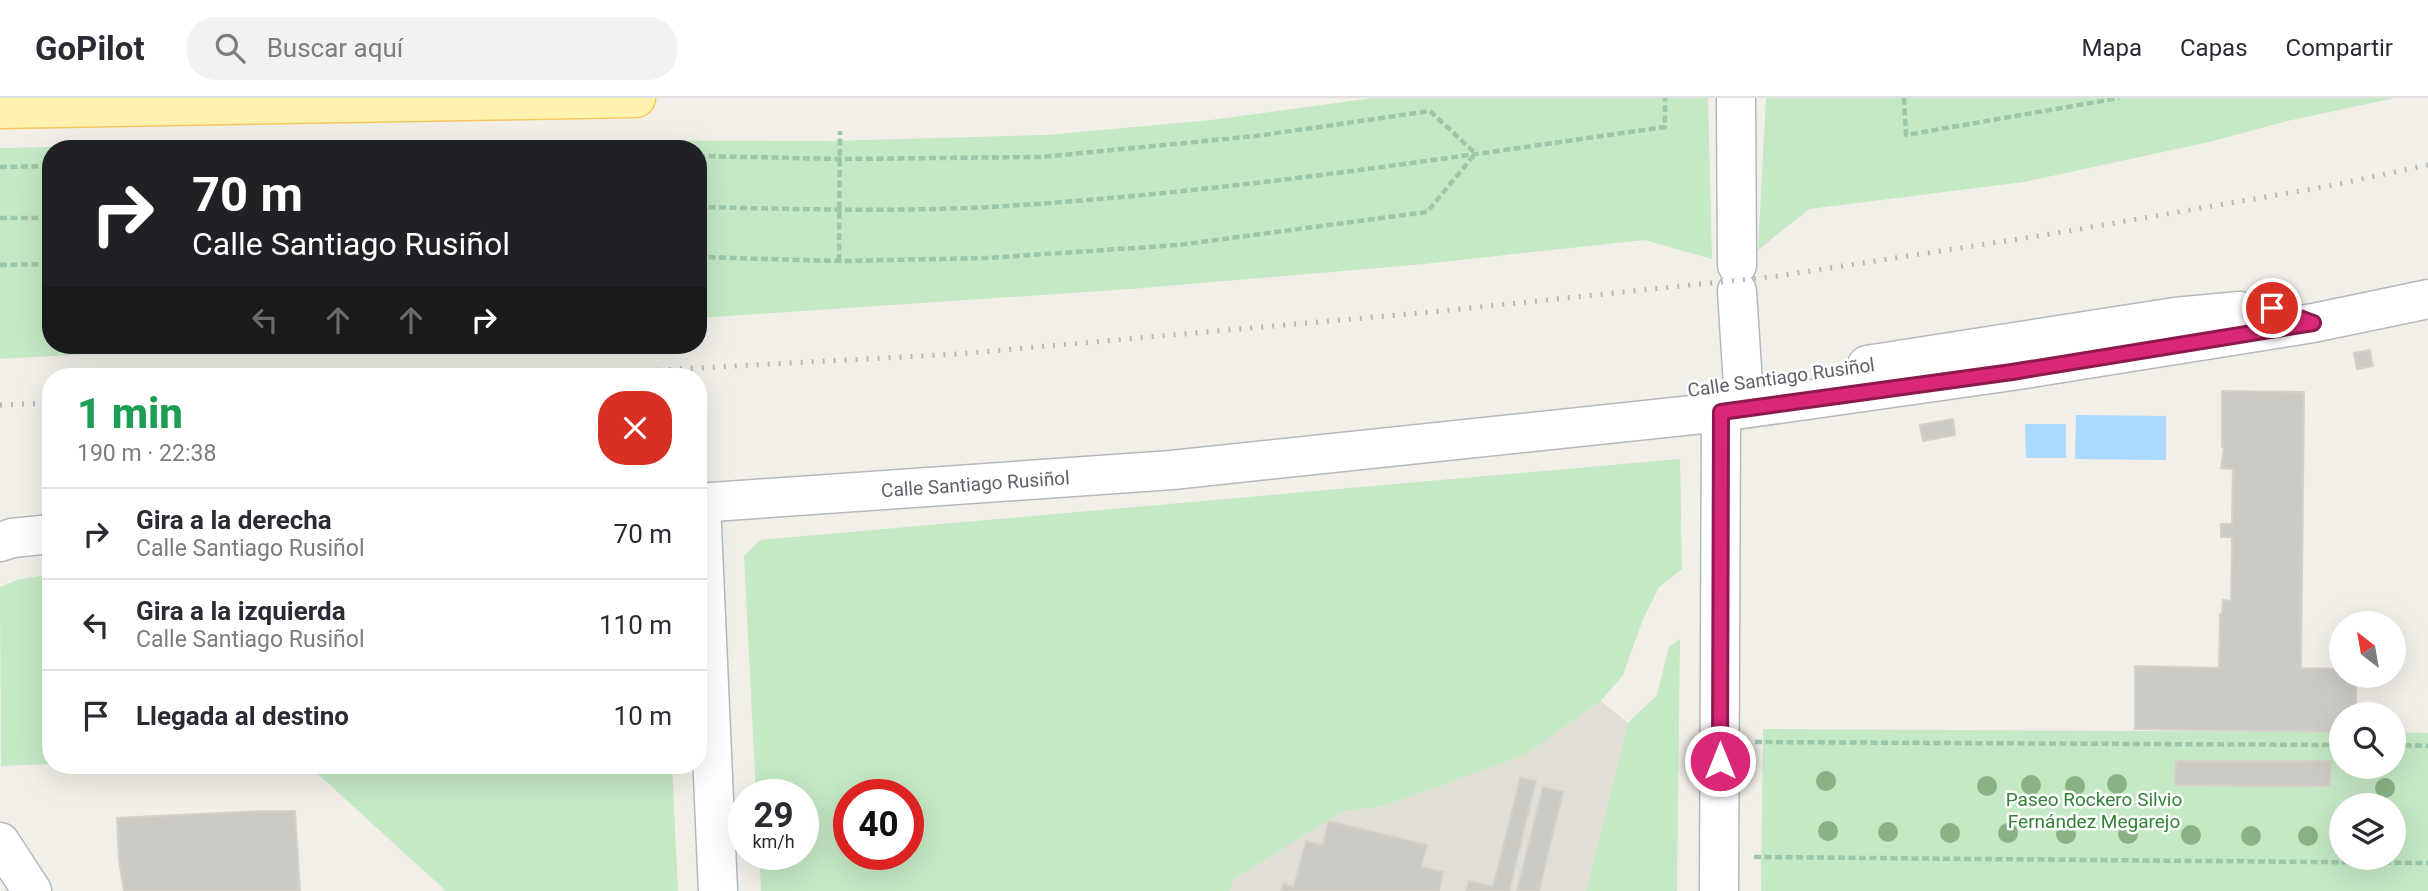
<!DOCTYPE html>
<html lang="es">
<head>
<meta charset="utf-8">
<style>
  :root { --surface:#fff; --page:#f2f2f3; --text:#2b2b33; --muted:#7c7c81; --line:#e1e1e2 }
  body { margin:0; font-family:Roboto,sans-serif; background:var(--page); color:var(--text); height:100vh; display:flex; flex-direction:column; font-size:26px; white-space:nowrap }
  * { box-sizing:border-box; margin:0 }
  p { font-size:23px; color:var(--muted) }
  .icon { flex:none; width:38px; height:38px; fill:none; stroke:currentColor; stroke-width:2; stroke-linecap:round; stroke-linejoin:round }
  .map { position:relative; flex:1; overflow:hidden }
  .details { position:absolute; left:42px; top:270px; width:665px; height:406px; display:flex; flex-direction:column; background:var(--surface); border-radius:28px; box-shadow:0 7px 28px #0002 }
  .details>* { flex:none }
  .top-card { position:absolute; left:42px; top:42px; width:665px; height:214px; border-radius:28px; box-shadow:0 7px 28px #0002; background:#202124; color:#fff; overflow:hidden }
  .needle { width:46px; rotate:329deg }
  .controls { position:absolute; left:2329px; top:513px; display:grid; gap:14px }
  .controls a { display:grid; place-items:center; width:77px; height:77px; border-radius:50%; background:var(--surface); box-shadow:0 7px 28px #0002; font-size:35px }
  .speed { position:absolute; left:728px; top:681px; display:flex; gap:14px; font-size:35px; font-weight:700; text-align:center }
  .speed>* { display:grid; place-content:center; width:91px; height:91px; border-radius:50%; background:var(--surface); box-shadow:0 7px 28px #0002; line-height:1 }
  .speed small { font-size:18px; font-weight:400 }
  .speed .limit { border:10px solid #d22; background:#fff; color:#111 }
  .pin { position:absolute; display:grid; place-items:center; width:60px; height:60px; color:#fff; margin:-30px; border:4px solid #fff; border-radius:50%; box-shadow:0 2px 7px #0007 }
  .me { position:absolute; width:77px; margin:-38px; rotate:0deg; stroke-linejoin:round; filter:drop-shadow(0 0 5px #0008) }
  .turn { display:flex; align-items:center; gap:24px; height:147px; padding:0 35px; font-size:32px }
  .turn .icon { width:91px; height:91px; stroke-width:2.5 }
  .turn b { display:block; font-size:49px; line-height:60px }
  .lanes { display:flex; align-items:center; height:66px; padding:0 35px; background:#0003; justify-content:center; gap:35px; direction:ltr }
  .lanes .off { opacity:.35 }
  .round { display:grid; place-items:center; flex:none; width:74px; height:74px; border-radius:28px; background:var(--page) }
  .overview { display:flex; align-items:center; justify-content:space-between; height:119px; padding:0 35px }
  h1 { font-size:42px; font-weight:800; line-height:52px; color:#1e9e55 }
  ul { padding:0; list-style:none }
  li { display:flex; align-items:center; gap:21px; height:91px; padding:0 35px; border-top:2px solid var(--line) }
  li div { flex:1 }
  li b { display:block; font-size:26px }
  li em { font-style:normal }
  header { display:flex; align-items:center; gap:42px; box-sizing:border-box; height:98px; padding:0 35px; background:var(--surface); border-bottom:2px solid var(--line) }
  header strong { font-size:33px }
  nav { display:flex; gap:38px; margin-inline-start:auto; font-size:24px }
  .search { width:490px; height:63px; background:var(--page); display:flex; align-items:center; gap:18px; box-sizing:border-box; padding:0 24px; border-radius:28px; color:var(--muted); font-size:26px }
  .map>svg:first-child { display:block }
</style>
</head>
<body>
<header>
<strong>GoPilot</strong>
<div class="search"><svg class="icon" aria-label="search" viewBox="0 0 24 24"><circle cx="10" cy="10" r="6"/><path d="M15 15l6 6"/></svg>Buscar aquí</div>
<nav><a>Mapa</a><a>Capas</a><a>Compartir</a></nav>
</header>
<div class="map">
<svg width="2428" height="793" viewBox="0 0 2428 793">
  <rect width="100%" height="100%" fill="#f1efe8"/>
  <path fill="#e1ded6" d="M1601 603 1628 625 1586 793H1230L1233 782 1341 714 1384 708 1525 657Z"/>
  <path fill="#c5e8c5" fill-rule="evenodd" d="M1374 0H1708L1712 161 1644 142 1424 166 1131 191 698 220V51H51V247H243L0 261V50L407 42 830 43 1046 37 1211 22Z
    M1766 0H2395L2287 23 2209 44 2024 84 1809 111 1758 152Z
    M1680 361 1682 471 1659 489 1643 521 1623 577 1601 603 1525 657 1384 708 1341 714 1233 782 1230 793H761L759 756H803V696H756L744 458 760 442ZM849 696H908V756H849Z
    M51 476V666L1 668 0 489 17 482Z
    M1680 541 1677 793H1586L1628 625 1657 597 1669 549Z
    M1763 631 2341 634 2342 668H2394V634L2428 635V793H1761ZM2342 707H2394V760H2342Z
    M308 667H672L678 793H446Z"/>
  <path fill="#aadaff" d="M2076 317 2166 318V362L2075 361Z
    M2025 326H2066V360H2026Z"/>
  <path fill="#cccac5" stroke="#d6d1c6" stroke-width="2" d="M2370 252 2373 268 2357 271 2354 255Z
    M2222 293 2304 294 2301 570 2342 571V578H2356V616H2342V634L2135 631V568L2219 570 2220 516H2222L2223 502 2231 503 2232 439H2221V426H2232L2233 371 2221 370 2224 349H2222Z
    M1953 321 1955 337 1923 343 1920 327Z
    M2176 663H2331L2330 688 2175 687Z
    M1520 680 1536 683 1509 793H1466L1469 783 1493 789Z
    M1543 689 1563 694 1539 793H1517Z
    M263 713H295L300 793H124L119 762 117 720Z
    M1329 723 1427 747 1421 769 1443 774 1439 793H1281L1283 786 1294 789 1306 743 1323 747Z"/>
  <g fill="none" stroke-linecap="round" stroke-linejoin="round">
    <g stroke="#b5b8bc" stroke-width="41">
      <g id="minor">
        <path d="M1736 0 1737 167"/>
        <path d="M1737 193 1743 287"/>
        <path d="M1867 267 2175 219 2240 213"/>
        <path id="s1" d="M698 405 1172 372 1721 314 2012 273 2313 225 2428 201"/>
        <path d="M701 405 718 793"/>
        <path d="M0 444 12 440 51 436"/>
        <path d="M0 744 32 793"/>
        <path d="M1719 793 1721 314"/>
      </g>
    </g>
    <g stroke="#f2c960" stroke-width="41">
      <path id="major" d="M0 11 636 0"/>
    </g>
    <path stroke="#9cc7a9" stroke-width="4.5" stroke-dasharray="7 3.5" stroke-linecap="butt" d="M1904 0 1906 37 2119 0
      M698 58 839 61 1041 59 1256 38 1430 13 1475 55
      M0 69 51 68
      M698 109C795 111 892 114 989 109 1215 96 1440 61 1665 29V0
      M0 120H51
      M698 159 839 163 987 160 1178 147 1427 114 1475 56
      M839 163 840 33
      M0 167 51 166
      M1755 644 2342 647
      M2394 647 2428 648
      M1754 759 2428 765"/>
    <use href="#minor" stroke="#fff" stroke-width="38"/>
    <use href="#major" stroke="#fff2af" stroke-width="38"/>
    <path stroke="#b6b7b8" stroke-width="5" stroke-dasharray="2 9" stroke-linecap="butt" d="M548 278 958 256 1431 214 1778 178 2051 136 2329 88 2428 67
      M0 307 51 305"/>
  </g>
  <g fill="#89b387">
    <circle cx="1826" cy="683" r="10"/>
    <circle cx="2117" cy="686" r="10"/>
    <circle cx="2031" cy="687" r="10"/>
    <circle cx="1987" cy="688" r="10"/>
    <circle cx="2075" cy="688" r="10"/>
    <circle cx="2385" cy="690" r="10"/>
    <circle cx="1828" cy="733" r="10"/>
    <circle cx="1888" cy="734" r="10"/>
    <circle cx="1950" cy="735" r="10"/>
    <circle cx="2008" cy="735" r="10"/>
    <circle cx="2066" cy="736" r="10"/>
    <circle cx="2128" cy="736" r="10"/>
    <circle cx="2191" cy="737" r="10"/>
    <circle cx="2251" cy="738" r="10"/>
    <circle cx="2308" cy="738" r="10"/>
  </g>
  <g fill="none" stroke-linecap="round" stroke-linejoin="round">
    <g stroke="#8e194d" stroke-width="18">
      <path id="route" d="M1720 663 1721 314 2012 274 2313 225 2272 210"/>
    </g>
    <use href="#route" stroke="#db2777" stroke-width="12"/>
  </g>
  <g text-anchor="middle" stroke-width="5" stroke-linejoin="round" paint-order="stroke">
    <g font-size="19" fill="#5f6368" stroke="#fff">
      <text transform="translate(1781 279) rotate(-8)" y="7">Calle Santiago Rusiñol</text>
      <text dy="7" stroke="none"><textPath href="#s1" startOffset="278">Calle Santiago Rusiñol</textPath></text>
    </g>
    <g font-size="19" fill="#348238" stroke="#fff">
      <text x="2094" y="708">Paseo Rockero Silvio<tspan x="2094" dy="22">Fernández Megarejo</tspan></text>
    </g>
  </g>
</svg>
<div class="controls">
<a><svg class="needle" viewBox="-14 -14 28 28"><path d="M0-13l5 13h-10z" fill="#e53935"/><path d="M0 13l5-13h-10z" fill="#7c7c81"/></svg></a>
<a><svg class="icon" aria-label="search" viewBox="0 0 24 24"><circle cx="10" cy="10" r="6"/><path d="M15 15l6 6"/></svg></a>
<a><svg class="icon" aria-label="layers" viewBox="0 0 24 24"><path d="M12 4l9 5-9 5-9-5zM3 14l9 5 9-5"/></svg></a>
</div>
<div class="speed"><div>29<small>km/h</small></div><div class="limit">40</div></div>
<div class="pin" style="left:2272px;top:210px;background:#d93025"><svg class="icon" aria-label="arrive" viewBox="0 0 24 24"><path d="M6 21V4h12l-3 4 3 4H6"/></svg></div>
<svg class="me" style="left:1720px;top:663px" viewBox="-20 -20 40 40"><circle r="17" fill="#db2777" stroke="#fff" stroke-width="3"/><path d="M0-11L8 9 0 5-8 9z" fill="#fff"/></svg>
<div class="top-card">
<div class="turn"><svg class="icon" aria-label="right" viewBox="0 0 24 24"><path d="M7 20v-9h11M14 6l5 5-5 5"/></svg><div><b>70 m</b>Calle Santiago Rusiñol</div></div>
<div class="lanes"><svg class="icon off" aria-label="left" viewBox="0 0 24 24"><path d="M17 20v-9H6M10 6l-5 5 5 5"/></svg><svg class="icon off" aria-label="ahead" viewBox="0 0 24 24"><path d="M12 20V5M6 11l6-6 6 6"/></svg><svg class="icon off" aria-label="ahead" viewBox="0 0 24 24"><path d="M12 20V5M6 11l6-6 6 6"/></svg><svg class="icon" aria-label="right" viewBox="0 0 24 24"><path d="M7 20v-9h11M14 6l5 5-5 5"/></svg></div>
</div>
<section class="details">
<div class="overview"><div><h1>1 min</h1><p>190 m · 22:38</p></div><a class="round" style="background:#d93025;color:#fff"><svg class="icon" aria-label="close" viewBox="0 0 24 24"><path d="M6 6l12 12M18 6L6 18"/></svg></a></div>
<ul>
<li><svg class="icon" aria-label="right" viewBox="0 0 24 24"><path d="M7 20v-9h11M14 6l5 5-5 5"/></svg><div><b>Gira a la derecha</b><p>Calle Santiago Rusiñol</p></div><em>70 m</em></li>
<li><svg class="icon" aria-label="left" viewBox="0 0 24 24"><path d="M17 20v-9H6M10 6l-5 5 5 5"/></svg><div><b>Gira a la izquierda</b><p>Calle Santiago Rusiñol</p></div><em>110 m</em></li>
<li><svg class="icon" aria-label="arrive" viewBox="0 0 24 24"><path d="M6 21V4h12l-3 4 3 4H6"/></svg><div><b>Llegada al destino</b></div><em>10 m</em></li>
</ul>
</section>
</div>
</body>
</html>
